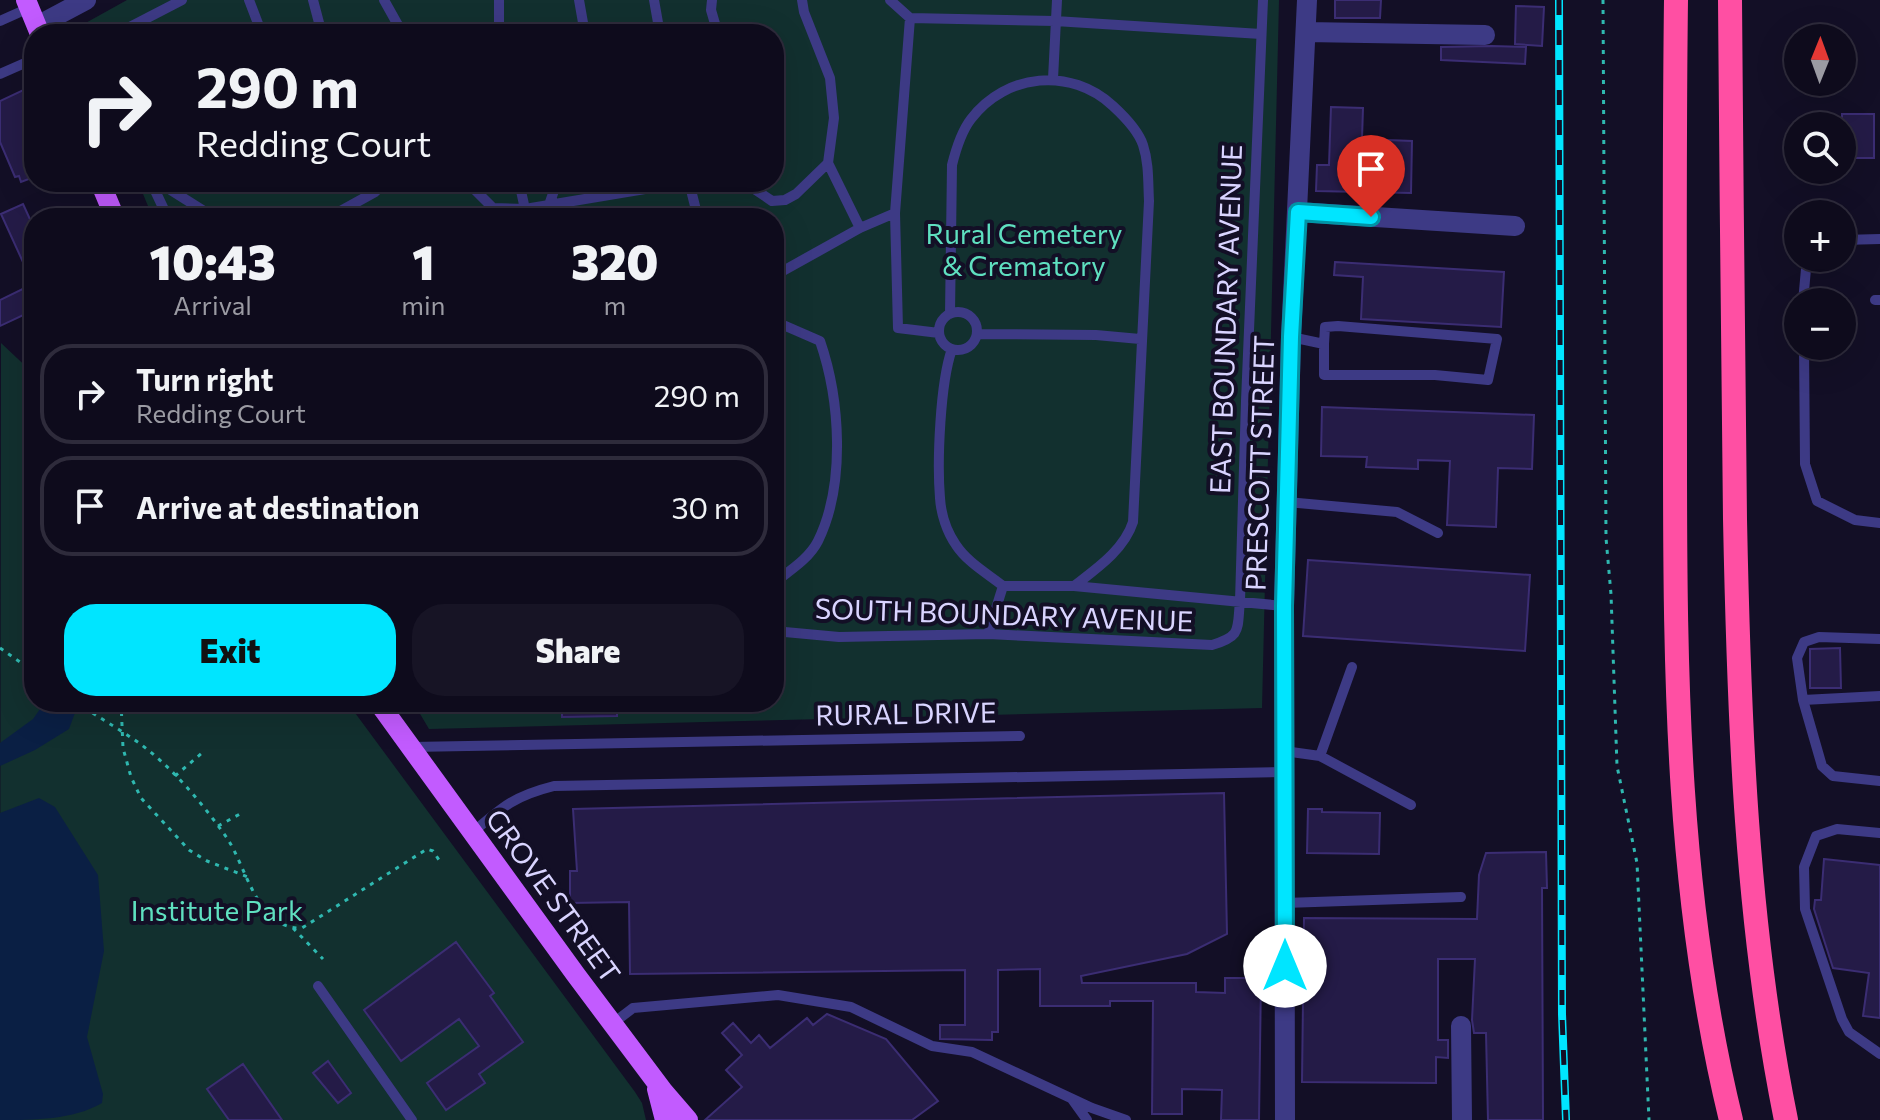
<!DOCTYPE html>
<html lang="en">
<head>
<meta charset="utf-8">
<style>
  :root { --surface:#0e0b1c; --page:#171425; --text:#f1f3f6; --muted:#9b9ba3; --line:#2e2b3b; --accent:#00e5ff }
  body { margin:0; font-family:Commissioner,sans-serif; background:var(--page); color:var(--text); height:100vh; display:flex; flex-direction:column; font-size:30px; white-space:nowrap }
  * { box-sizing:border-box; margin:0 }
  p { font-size:26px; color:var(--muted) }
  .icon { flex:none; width:44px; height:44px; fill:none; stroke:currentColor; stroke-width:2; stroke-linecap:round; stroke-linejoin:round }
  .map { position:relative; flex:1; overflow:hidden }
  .details { position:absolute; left:24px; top:208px; width:760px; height:504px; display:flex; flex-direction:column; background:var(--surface); border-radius:32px; box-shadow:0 8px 32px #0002,0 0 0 2px var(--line) }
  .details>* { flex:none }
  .top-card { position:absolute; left:24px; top:24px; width:760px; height:168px; border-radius:32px; box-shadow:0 8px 32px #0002,0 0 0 2px var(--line); background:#0e0b1c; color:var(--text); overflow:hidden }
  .needle { width:52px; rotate:1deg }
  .buttons { position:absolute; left:1784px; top:24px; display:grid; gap:16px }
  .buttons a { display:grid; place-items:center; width:72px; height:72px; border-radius:50%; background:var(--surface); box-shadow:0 8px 32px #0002,0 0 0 2px var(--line); font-size:40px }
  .pin { position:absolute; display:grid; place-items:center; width:68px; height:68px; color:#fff; margin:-82px -34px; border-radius:50% 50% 50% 0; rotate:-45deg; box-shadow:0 0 8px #0007 }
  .pin .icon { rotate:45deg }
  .me { position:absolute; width:88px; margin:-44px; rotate:0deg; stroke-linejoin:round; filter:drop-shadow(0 0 6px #0008) }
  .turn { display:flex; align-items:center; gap:28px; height:168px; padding:0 40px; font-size:36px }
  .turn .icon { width:104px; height:104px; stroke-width:2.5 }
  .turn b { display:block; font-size:56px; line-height:68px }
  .eta { display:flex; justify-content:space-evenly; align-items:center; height:136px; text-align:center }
  .eta b { font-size:48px; font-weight:800; line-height:56px }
  .action { display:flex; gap:16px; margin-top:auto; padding:16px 40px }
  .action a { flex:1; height:92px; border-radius:32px; background:var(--accent); color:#111; font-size:32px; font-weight:800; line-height:92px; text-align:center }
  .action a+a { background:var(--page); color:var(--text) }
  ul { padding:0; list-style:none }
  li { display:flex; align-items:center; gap:24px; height:100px; margin:0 16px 12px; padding:0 24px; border:4px solid var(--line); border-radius:32px }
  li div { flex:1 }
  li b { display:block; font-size:30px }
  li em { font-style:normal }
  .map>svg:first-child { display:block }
</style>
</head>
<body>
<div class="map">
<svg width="1880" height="1120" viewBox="0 0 1880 1120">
  <rect width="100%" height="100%" fill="#130f26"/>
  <path fill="#12302f" d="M127 0H1279L1262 708 429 729 413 702H774V218H153L138 182H774V34H75L73 30Z
    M1 343 34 374V702H347L635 1092 642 1103 646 1120H0Z"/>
  <path fill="#0a1f44" d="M45 702H79L69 729 35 750 0 766V743L33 719Z
    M39 798 55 807 98 875 104 951 87 1037 103 1094 102 1103C73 1120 34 1120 0 1120V813Z"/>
  <path fill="#241b47" stroke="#3b2d73" stroke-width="2" d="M1335 0H1381L1380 18H1335Z
    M1516 6 1544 7 1542 46 1515 44Z
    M1492 46 1526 47 1525 64 1441 60V47Z
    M34 85V177L21 182 19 176 15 177 0 142V101Z
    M1331 107 1363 108 1362 139 1412 141 1411 193 1316 191 1317 165H1329Z
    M1842 114H1874V158H1842Z
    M23 204 34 228V310L0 326V300L33 284 1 214Z
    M1335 262 1504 272 1501 327 1361 319 1363 277 1334 275Z
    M1322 407 1534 415 1532 469 1498 468 1496 527 1447 525 1450 461 1418 460V469L1366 467 1367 457 1321 456Z
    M1308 560 1530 575 1525 651 1303 636Z
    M1840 648 1841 688H1810V649Z
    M562 702H617V716L562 717Z
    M1224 793 1227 934 1187 954 1081 976 1082 983H1196V992L1225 993V978H1261L1259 1120H1221L1222 1090 1182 1089V1114H1152L1153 1001H1110V1006H1040V969L998 970V1032H992V1040L940 1039V1025H965V970L630 974 629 902 570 903V871H577L573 809Z
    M1308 809H1322V812L1380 813 1379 854 1307 853Z
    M1546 852 1547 888H1542L1543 1120H1488L1486 1033H1474L1472 1020 1475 959H1438V1040H1448V1058L1436 1057V1083L1302 1082 1304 918 1477 919 1479 875 1486 853Z
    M1824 859 1880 865V1018L1863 1016 1869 973 1833 968 1814 909 1815 900H1821Z
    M456 942 494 993 490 996 523 1042 479 1074 485 1083 446 1110 427 1083 479 1046 459 1019 401 1061 364 1010Z
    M827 1014 886 1039 938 1101 912 1120H705L742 1087 726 1070 742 1055 722 1033 733 1023 751 1043 759 1035 770 1048 807 1018 813 1025Z
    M328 1061 351 1093 338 1103 313 1073Z
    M243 1064 282 1120H229L207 1089Z"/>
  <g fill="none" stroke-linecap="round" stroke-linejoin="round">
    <path stroke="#2fb8b0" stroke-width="3" stroke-dasharray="4 6" stroke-linecap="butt" d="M1603 0 1606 538 1611 594 1617 766 1637 863 1649 1120
      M0 648 34 672
      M76 702C96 716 118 728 139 743 173 768 203 804 227 838 247 868 257 930 302 928L427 849 433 851 439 860
      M121 702 123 748 131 777 141 798 189 850 207 861 248 877
      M175 776 202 753
      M218 826 240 814
      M293 928 323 959"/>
    <path stroke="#3d3a85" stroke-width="10" d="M249 0 262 34
      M313 0 322 34
      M384 0 403 34
      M579 0 585 34
      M654 0 660 34
      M712 0 711 10 718 34
      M890 0 910 18 1055 21 1261 34
      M910 18 895 213 898 328 939 333
      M0 21 29 8
      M122 34 126 29 182 0
      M499 34V0
      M0 74 34 59
      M1053 79 1057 0
      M828 163 860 228
      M151 182 168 218
      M158 182 215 218
      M467 182 493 208 495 218
      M519 182 525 209 549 205
      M557 182 549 205 687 182
      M689 182 698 218
      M744 182 772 201 785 200 796 194 828 163 834 118 830 78 804 12 802 0
      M493 208 525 209 535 218
      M328 218 375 192 385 182
      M1842 240 1880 239
      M774 276 860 228 895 213
      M1875 300H1880
      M1803 302 1807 258
      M939 331a19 19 0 1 1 38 0a19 19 0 1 1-38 0Z
      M950 314 952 165C956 149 961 132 971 119 1006 73 1071 67 1113 106 1125 117 1138 130 1143 145 1149 163 1148 182 1149 201L1133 522C1124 550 1096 569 1074 586H1003
      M774 321 820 341C840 399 846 484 818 541 809 559 789 571 774 583
      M977 334 1096 335 1140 339
      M1291 337 1324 344V375H1435L1488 380 1497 339 1338 326 1325 327 1324 344
      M1804 346 1805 464 1817 501 1855 520 1880 523
      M952 349C940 383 937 462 940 498 941 514 947 532 956 545 967 562 988 574 1003 586
      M1287 502 1397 512 1438 533
      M1074 586 1284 606
      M774 599 780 632
      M774 631 839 637 988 634 1212 645C1242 636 1237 630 1240 601L1246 401 1263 0
      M988 634 1003 586
      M1880 639 1819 637 1804 642 1797 658 1803 700 1822 766 1833 776 1880 781
      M1803 700 1880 696
      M411 747 1020 736
      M1284 751 1320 756 1411 805
      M1320 756 1352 667
      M472 833C502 807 514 796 554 786L1285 772
      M1880 833 1837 829 1816 836 1804 867 1805 909 1842 1019 1849 1032 1880 1054
      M1285 903 1461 897
      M318 986 412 1120
      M612 1024 633 1008 778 995 851 1007 932 1046 972 1052 1092 1108 1126 1120
      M1072 1099 1087 1120"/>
    <path stroke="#3d3a85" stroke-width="20" d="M37 26 86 0
      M1306 32 1485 35
      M1298 212 1515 226
      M1461 1026 1462 1120
      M1285 1120 1284 606 1291 337 1307 0"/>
    <path stroke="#c25bff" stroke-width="20" d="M26 0 40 34
      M100 182 115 218
      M378 702 576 975 663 1091 688 1120
      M657 1089 665 1120"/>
    <path stroke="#ff4fa3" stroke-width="24" d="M1676 0C1674 151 1675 302 1675 453 1675 679 1677 899 1731 1120
      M1730 0C1732 173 1732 346 1735 519 1739 720 1746 923 1786 1120"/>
    <g stroke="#00e5ff" stroke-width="8">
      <path id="rail" d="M1559 0 1562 1014 1566 1120"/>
    </g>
    <use href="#rail" stroke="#130f26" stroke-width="5" stroke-dasharray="15" stroke-linecap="butt"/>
  </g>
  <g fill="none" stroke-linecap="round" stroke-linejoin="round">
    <g stroke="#0095a6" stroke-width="20">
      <path id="route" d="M1285 966 1284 606 1291 337 1298 212 1371 217"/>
    </g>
    <use href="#route" stroke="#00e5ff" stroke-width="14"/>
  </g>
  <g text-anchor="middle" stroke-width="8" stroke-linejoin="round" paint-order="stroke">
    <g font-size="28" fill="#5fe0c0" stroke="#130f26">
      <text x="1024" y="244">Rural Cemetery<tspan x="1024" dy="32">&amp; Crematory</tspan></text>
      <text x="217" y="921">Institute Park</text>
    </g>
    <g font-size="28" fill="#d9d4ff" stroke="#130f26">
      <text transform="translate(1226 319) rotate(-88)" y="10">EAST BOUNDARY AVENUE</text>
      <text transform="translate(1260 463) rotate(-88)" y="10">PRESCOTT STREET</text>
      <text transform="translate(1004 615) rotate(2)" y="10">SOUTH BOUNDARY AVENUE</text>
      <text transform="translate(906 714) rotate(-1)" y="10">RURAL DRIVE</text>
      <text transform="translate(553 896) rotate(54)" y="10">GROVE STREET</text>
    </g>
  </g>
</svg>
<div class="buttons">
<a><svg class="needle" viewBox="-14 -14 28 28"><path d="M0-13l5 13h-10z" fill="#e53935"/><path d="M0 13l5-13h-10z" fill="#9b9ba3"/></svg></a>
<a><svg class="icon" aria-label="search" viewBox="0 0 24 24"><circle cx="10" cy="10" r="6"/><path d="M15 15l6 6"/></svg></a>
<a>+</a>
<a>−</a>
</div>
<div class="pin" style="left:1371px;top:217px;background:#d93025"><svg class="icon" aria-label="arrive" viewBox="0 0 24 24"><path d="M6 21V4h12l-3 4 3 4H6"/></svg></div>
<svg class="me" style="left:1285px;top:966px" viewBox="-20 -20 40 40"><circle r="19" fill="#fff"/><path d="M0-13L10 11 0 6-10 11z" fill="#00e5ff"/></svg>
<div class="top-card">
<div class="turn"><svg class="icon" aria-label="right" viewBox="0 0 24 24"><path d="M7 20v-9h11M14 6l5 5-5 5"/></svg><div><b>290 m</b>Redding Court</div></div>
</div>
<section class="details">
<div class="eta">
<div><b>10:43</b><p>Arrival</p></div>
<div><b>1</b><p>min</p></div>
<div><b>320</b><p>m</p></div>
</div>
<ul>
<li><svg class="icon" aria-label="right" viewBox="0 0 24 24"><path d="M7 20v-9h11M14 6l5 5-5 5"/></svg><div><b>Turn right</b><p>Redding Court</p></div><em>290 m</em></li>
<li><svg class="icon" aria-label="arrive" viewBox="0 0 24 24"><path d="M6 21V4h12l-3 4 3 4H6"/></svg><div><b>Arrive at destination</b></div><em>30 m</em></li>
</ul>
<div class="action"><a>Exit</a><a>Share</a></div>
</section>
</div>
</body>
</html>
